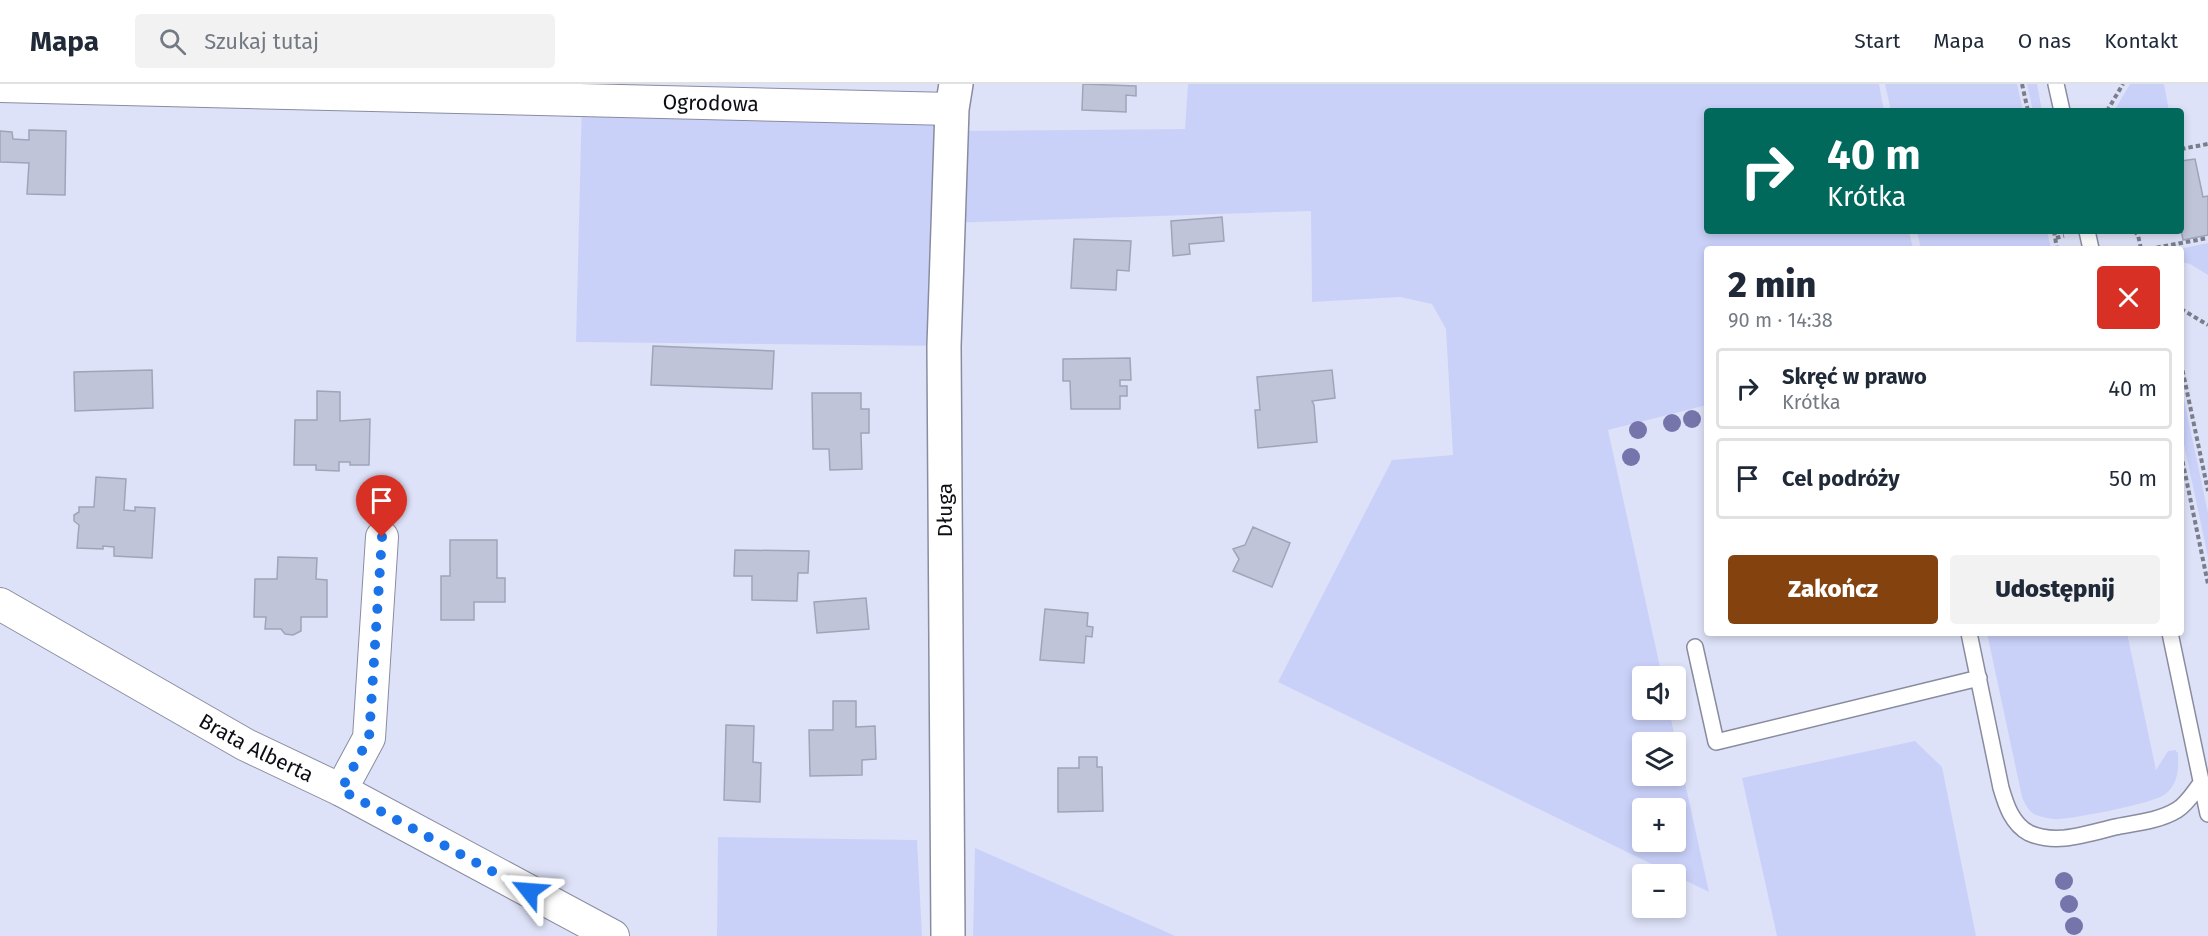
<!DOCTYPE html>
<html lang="pl">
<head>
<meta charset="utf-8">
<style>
  :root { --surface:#fff; --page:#f2f2f3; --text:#1f2937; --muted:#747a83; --line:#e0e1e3; --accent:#83420e }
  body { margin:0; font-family:"Fira Sans",sans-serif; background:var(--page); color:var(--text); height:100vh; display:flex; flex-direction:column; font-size:22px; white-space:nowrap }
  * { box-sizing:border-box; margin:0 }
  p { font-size:20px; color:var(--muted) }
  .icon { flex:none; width:33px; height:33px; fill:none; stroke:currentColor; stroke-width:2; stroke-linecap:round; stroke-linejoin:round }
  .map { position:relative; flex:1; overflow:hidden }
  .details { position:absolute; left:1704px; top:162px; width:480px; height:390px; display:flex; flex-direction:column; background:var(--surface); border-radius:6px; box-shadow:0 3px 9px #0003 }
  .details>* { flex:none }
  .top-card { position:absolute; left:1704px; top:24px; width:480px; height:126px; border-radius:6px; box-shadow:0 3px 9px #0003; background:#00695c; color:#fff; overflow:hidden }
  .controls { position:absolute; left:1632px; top:582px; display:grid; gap:12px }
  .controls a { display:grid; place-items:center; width:54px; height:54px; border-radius:6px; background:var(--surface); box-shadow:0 3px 9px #0003; font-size:30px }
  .pin { position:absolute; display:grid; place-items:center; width:51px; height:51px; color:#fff; margin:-62px -26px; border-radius:50% 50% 50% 0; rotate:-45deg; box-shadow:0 0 6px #0007 }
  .pin .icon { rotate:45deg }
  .me { position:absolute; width:66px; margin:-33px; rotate:298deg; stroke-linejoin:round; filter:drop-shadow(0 0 4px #0008) }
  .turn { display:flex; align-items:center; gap:21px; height:126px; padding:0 24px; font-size:27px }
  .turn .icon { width:78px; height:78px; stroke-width:2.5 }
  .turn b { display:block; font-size:42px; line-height:51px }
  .round { display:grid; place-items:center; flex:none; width:63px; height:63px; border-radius:6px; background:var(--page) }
  .overview { display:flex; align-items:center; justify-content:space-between; height:102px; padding:0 24px }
  h1 { font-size:36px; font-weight:800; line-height:45px }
  .action { display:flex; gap:12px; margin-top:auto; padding:12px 24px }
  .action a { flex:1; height:69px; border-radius:6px; background:var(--accent); color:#fff; font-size:24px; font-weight:800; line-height:69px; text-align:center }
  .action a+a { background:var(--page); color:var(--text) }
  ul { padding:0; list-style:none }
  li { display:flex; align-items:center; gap:18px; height:81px; margin:0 12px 9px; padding:0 12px; border:3px solid var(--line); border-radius:6px }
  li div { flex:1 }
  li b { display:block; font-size:22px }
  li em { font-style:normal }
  header { display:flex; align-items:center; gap:36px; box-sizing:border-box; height:84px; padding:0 30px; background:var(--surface); border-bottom:2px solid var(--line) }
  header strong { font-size:28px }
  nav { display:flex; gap:33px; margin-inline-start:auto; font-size:21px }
  .search { width:420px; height:54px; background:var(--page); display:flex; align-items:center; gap:15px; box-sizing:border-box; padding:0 21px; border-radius:6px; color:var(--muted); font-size:22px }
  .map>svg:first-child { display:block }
</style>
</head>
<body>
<header>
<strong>Mapa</strong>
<div class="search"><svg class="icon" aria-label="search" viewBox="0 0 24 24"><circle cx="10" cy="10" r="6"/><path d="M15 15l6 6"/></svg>Szukaj tutaj</div>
<nav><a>Start</a><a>Mapa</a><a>O nas</a><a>Kontakt</a></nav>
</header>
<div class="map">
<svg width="2208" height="852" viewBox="0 0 2208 852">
  <rect width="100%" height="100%" fill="#dee2f8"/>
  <path fill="#cad1f9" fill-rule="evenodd" d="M1188 0H1879L1884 27H1707V147H1909L1913 165H1707V321L1608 346 1662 592H1642V626H1669L1709 808 1278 598 1392 376 1453 371 1446 245 1432 220 1400 213 1312 218 1311 127 948 139 944 262 576 258 582 16 952 25V47L1185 45ZM1642 658H1676V692H1642ZM1642 724H1676V758H1642Z
    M1885 0H2017L2023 27H1891Z
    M2027 0H2037L2042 27H2033Z
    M2130 0H2164L2169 27H2114Z
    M1917 147H2047L2051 165H1921Z
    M2208 159V191L2190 180 2181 178V165H2179Z
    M2181 301 2208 429V473L2181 346Z
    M1987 549H2127L2156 686 2168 667 2175 666 2178 669C2179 684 2178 702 2164 711 2150 720 2077 734 2059 735 2052 736 2043 733 2036 731 2029 728 2025 720 2022 713Z
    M1915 657 1942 683 1976 852H1777L1742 694Z
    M718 753 917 756 922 852H717Z
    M975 764 1162 846 1175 852H973Z"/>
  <path fill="#c0c4d9" stroke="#a0a4b9" stroke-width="1.5" d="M1083 0 1136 2V12L1126 11V28L1082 26Z
    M29 46 66 47 65 111 27 110 29 79 0 78V47L12 48 13 55 29 56Z
    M2195 75 2203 113 2208 112V151L2183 156 2181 145V77Z
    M1222 133 1224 157 1189 160 1190 170 1173 172 1171 137Z
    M1074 155 1131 157 1129 187 1117 186 1116 206 1071 204Z
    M653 262 774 267 772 305 651 301Z
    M1130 274 1131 296H1120V302H1127V312H1120V325H1071L1070 297H1063V275Z
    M152 286 153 324 75 327 74 288Z
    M1332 286 1335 314 1312 317 1314 321 1317 358 1258 364 1255 326H1260L1257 293Z
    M317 307 340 308V337L370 335 369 381H350V378H339V387L316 386V381H294L295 336H317Z
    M812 309H861V325H869V349H861L862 385 830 386 829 365H813Z
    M96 393 126 395 124 426 135 427V423L155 424 152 474 114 472V463L103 462V465L77 464 79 441 74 437V431L79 428V423H94Z
    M1253 443 1290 459 1272 503 1233 487 1239 475 1233 465 1245 461Z
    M450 456H497V494H505V518H474V536H441V492H450Z
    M735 466 809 467 808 489H798L797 517 752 516V492H734Z
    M278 473 317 474 316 495 327 496V533H301V547L293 551 285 550 281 545H265L266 533H254L255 495H277Z
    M866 514 869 545 817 549 814 518Z
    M1045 525 1088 529 1087 542 1093 543 1092 553 1086 552 1084 579 1040 576Z
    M833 617H856V643L875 642 876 675 862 676V691L810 692 809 646H833Z
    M726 641 754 642 753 678 761 679 760 718 724 716Z
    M1079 673H1097V683H1102L1103 727 1058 728V684H1079Z"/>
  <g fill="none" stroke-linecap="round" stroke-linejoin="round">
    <g stroke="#898ca0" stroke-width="18">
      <path id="lane" d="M2056 0 2062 27
        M2087 147 2091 165
        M1969 549 2001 704C2006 721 2012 740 2029 749 2040 754 2054 755 2065 754 2082 752 2099 747 2115 743 2135 739 2159 737 2177 726 2187 720 2194 708 2201 699
        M2170 549 2208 730
        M1695 563 1716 658 1979 594"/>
    </g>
    <g stroke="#898ca0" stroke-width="34">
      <g id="street">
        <path id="s1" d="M0 2 952 25"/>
        <path id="s2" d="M0 520 246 661 341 706 613 852"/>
        <path d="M341 706 369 654 382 453"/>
      </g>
    </g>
    <g stroke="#898ca0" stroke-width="36">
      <path id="secondary" d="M948 852 944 262 952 25 956 0"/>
    </g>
    <path stroke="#7a7d8c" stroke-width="4" stroke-dasharray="4.5 3" stroke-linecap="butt" d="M2022 0 2028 27
      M2107 27 2123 0
      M2181 65 2208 60
      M2054 147 2057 165
      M2134 147 2138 151 2141 165
      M2056 154 2064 152
      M2149 165 2208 154
      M2181 225 2208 241
      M2181 279 2208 407
      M2181 370 2208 500"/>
    <use href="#lane" stroke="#fff" stroke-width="15"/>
    <use href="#street" stroke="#fff" stroke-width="32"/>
    <use href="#secondary" stroke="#fff" stroke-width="33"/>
  </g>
  <g fill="#7675ab">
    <circle cx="1692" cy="335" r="9"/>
    <circle cx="1672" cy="339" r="9"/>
    <circle cx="1638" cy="346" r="9"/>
    <circle cx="1631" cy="373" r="9"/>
    <circle cx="2064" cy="797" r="9"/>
    <circle cx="2069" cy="820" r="9"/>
    <circle cx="2074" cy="842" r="9"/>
  </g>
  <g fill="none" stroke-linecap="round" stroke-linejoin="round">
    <path stroke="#1a73e8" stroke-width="10" stroke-dasharray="0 18" d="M382 453 369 654 341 706 529 807"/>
  </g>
  <g text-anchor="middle" stroke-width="6" stroke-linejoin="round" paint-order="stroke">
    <g font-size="21" fill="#0d0e15" stroke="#fff">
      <text dy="7" stroke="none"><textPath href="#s1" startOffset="711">Ogrodowa</textPath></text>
      <text transform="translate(945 426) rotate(-90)" y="7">Długa</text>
      <text dy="7" stroke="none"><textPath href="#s2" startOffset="294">Brata Alberta</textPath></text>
    </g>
  </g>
</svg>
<div class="controls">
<a><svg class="icon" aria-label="sound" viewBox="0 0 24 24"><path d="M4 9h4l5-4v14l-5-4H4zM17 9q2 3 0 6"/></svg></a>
<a><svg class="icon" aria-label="layers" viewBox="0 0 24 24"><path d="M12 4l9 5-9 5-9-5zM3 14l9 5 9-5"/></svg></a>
<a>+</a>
<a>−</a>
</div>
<div class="pin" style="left:382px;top:453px;background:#d93025"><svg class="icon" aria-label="arrive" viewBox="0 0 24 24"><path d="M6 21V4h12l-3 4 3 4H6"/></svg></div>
<svg class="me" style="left:529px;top:807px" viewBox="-20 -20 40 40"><path d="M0-17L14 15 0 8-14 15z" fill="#1a73e8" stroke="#fff" stroke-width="4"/></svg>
<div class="top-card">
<div class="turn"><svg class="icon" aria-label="right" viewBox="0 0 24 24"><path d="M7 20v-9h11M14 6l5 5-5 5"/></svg><div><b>40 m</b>Krótka</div></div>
</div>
<section class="details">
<div class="overview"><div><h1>2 min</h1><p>90 m · 14:38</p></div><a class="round" style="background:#d93025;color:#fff"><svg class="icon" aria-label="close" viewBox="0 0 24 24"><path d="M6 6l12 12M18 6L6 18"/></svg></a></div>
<ul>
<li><svg class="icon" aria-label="right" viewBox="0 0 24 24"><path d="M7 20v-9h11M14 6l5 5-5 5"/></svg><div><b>Skręć w prawo</b><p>Krótka</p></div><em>40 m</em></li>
<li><svg class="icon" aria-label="arrive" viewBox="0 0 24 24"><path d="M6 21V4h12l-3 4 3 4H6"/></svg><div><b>Cel podróży</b></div><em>50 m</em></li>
</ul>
<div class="action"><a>Zakończ</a><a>Udostępnij</a></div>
</section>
</div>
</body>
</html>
